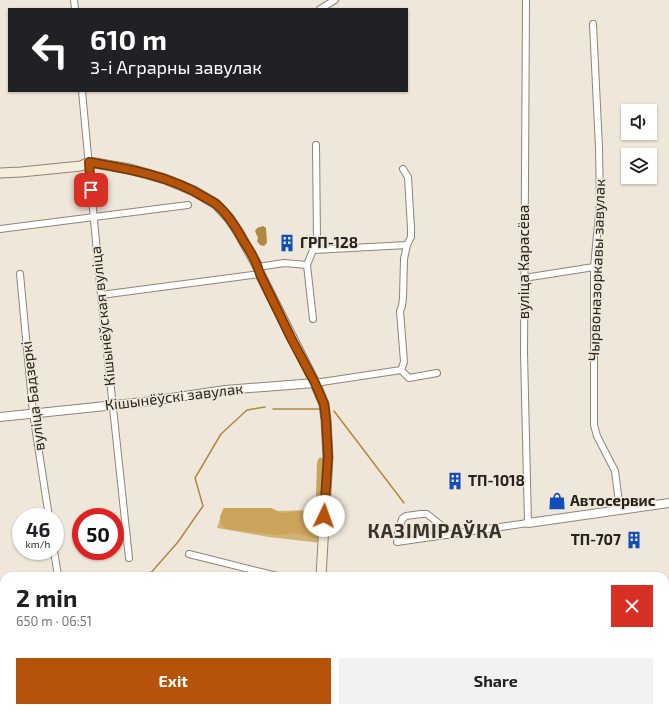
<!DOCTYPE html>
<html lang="en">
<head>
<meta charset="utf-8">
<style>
  :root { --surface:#fff; --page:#f2f2f2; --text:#202124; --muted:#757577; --accent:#b45309 }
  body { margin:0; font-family:"Exo 2",sans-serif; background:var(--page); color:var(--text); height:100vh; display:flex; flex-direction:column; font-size:15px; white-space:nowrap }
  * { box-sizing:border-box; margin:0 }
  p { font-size:13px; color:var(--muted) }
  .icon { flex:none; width:22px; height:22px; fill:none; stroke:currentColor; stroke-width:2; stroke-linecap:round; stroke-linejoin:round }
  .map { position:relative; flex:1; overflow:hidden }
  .sheet { position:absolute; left:0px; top:572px; width:669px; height:140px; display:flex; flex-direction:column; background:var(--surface); border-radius:12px 12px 0 0; box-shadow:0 1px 3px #0004 }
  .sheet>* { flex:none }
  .banner { position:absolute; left:8px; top:8px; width:400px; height:84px; border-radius:0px; box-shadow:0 1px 3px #0004; background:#202124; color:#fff; overflow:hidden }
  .controls { position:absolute; left:621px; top:104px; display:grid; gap:8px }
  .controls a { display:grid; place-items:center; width:36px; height:36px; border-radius:0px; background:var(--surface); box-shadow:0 1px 3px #0004; font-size:20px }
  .speed { position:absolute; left:12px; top:508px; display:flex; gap:8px; font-size:20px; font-weight:700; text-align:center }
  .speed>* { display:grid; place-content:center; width:52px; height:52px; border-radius:50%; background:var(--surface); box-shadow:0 1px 3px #0004; line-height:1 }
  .speed small { font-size:10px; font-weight:400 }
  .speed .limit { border:6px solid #d22; background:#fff; color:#111 }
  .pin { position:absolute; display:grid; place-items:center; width:34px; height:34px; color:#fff; margin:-17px; border-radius:8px; box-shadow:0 2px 6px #0006 }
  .me { position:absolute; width:44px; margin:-22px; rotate:3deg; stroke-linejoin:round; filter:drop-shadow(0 0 3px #0008) }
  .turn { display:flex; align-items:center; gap:14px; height:84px; padding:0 16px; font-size:18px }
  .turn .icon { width:52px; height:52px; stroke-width:2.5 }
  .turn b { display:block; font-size:28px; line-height:34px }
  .round { display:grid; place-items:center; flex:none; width:42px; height:42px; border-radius:0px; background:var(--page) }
  .head { display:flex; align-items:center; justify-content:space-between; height:68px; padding:0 16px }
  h1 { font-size:24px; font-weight:700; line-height:30px }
  .primary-button { display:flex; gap:8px; margin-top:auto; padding:8px 16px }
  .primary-button a { flex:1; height:46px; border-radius:0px; background:var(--accent); color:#fff; font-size:16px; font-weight:700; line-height:46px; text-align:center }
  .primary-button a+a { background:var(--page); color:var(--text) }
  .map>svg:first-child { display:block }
</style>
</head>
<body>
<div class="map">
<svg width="669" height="712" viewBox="0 0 669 712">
  <rect width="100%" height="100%" fill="#efe7d9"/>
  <path fill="#d3b276" d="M223 508 282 511 324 509 321 543 269 537 217 528Z"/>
  <path fill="#cba45b" d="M324 457 321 536 316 539 296 533 279 535 226 529 221 524 220 516 225 508H272L280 513 305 511 312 512 318 508 319 505 316 496 317 463 319 458Z"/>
  <path fill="#b08940" d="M263 226 266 228 267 243 264 246 260 245 257 241 258 238 255 231 257 228Z"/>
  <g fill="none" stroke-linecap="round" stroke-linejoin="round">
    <path stroke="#b08940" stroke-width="1.5" d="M273 409H320
      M334 411 404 503
      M148 576 178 542 203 506 195 478 221 434 247 410 265 407
      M37 712 39 708"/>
    <g stroke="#8d8578" stroke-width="8">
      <path id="minor" d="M74 0 75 9
        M320 9 335 0
        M593 24 599 148 600 203 594 267V425L597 436 615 471 620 510
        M82 91 101 295 129 558
        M0 229 188 205
        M314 250 407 245
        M258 267 284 263 307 265
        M20 274 33 413 49 517
        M524 278 594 267
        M101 295 260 274
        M313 319 307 265 317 240 316 145
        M401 370 404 362 400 311 402 306 403 298 404 259 407 245 411 237V228L408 177 403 169
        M315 383 401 370 409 378 437 373
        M449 535 442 526 427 514H421L406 516 402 519 398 534 397 542 528 523 524 353 526 0
        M54 551 58 576
        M189 554 277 576
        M144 708 145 712"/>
    </g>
    <g stroke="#8d8578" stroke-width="10">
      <path id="tertiary" d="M0 417 144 402 225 390 315 383
        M528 523 669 503"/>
    </g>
    <g stroke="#8d8578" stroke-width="11">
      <path id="secondary" d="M0 173 21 172 81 166 89 162 130 169 165 179 194 191 216 204 229 218 239 233 258 267 260 274 315 383 324 404 326 420 328 457 321 576
        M321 708V712"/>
    </g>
    <use href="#minor" stroke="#fff" stroke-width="6"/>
    <use href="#tertiary" stroke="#fff" stroke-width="8"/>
    <use href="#secondary" stroke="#f8edda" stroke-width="9"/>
  </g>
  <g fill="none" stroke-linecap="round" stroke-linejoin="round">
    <g stroke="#753606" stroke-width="10">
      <path id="route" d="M91 190 89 162C129 169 170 176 204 197 209 200 214 202 217 205 229 215 237 229 244 242 251 252 257 263 260 274L291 338 315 383 324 404 326 420 328 457 324 516"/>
    </g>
    <use href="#route" stroke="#b45309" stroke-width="7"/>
  </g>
  <defs>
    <g id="building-bare" transform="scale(1.38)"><path d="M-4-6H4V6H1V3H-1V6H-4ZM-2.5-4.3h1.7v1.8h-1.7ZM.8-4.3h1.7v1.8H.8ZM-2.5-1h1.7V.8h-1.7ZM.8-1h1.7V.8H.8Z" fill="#124eba" stroke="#efe7d9" stroke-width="2.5" paint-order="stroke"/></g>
    <g id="shop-bare" transform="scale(1.38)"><path d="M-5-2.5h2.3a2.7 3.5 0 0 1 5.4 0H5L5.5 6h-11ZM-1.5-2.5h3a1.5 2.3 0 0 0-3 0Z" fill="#124eba" stroke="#efe7d9" stroke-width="2.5" paint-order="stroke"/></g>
  </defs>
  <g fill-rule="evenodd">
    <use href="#building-bare" x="287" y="243"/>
    <use href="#building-bare" x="455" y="481"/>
    <use href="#shop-bare" x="557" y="501"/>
    <use href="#building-bare" x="634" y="540"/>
  </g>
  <g text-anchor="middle" stroke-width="3" stroke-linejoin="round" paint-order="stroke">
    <g font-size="15" font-weight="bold" fill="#26231e" stroke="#efe7d9" text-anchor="start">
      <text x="300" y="248">ГРП-128</text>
      <text x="468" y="486">ТП-1018</text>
      <text x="570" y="506">Автосервис</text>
      <text x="621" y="545" text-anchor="end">ТП-707</text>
    </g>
    <g font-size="15" fill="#26231e" stroke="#efe7d9">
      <text transform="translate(524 262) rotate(-90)" y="5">вуліца Карасёва</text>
      <text transform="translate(597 270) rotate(-88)" y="5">Чырвоназоркавы завулак</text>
      <text transform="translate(103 316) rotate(-96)" y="5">Кішынёўская вуліца</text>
      <text transform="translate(33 396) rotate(-97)" y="5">вуліца Бадзеркі</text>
      <text transform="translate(174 397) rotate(-7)" y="5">Кішынёўскі завулак</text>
    </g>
    <g font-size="19" font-weight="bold" letter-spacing="1" fill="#383227" stroke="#efe7d9">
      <text x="435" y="538">КАЗІМІРАЎКА</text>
    </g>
  </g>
</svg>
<div class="controls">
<a><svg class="icon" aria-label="sound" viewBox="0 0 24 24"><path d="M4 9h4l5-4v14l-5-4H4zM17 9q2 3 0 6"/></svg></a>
<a><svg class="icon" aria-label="layers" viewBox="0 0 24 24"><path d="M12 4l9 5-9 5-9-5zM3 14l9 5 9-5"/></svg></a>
</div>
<div class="speed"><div>46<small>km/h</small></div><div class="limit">50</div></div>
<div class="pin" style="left:91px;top:190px;background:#d93025"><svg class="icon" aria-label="arrive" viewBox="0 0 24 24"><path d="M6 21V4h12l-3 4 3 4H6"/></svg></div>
<svg class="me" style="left:324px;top:516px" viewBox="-20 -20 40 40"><circle r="19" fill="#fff"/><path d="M0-13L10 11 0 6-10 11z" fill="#b45309"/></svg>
<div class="banner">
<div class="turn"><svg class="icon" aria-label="left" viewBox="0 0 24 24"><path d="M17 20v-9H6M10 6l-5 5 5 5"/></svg><div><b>610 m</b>3-і Аграрны завулак</div></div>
</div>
<section class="sheet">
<div class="head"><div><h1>2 min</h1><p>650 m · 06:51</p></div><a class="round" style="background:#d93025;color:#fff"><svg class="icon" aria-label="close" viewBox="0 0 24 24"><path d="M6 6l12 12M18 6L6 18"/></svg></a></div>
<div class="primary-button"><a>Exit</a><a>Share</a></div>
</section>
</div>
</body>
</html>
